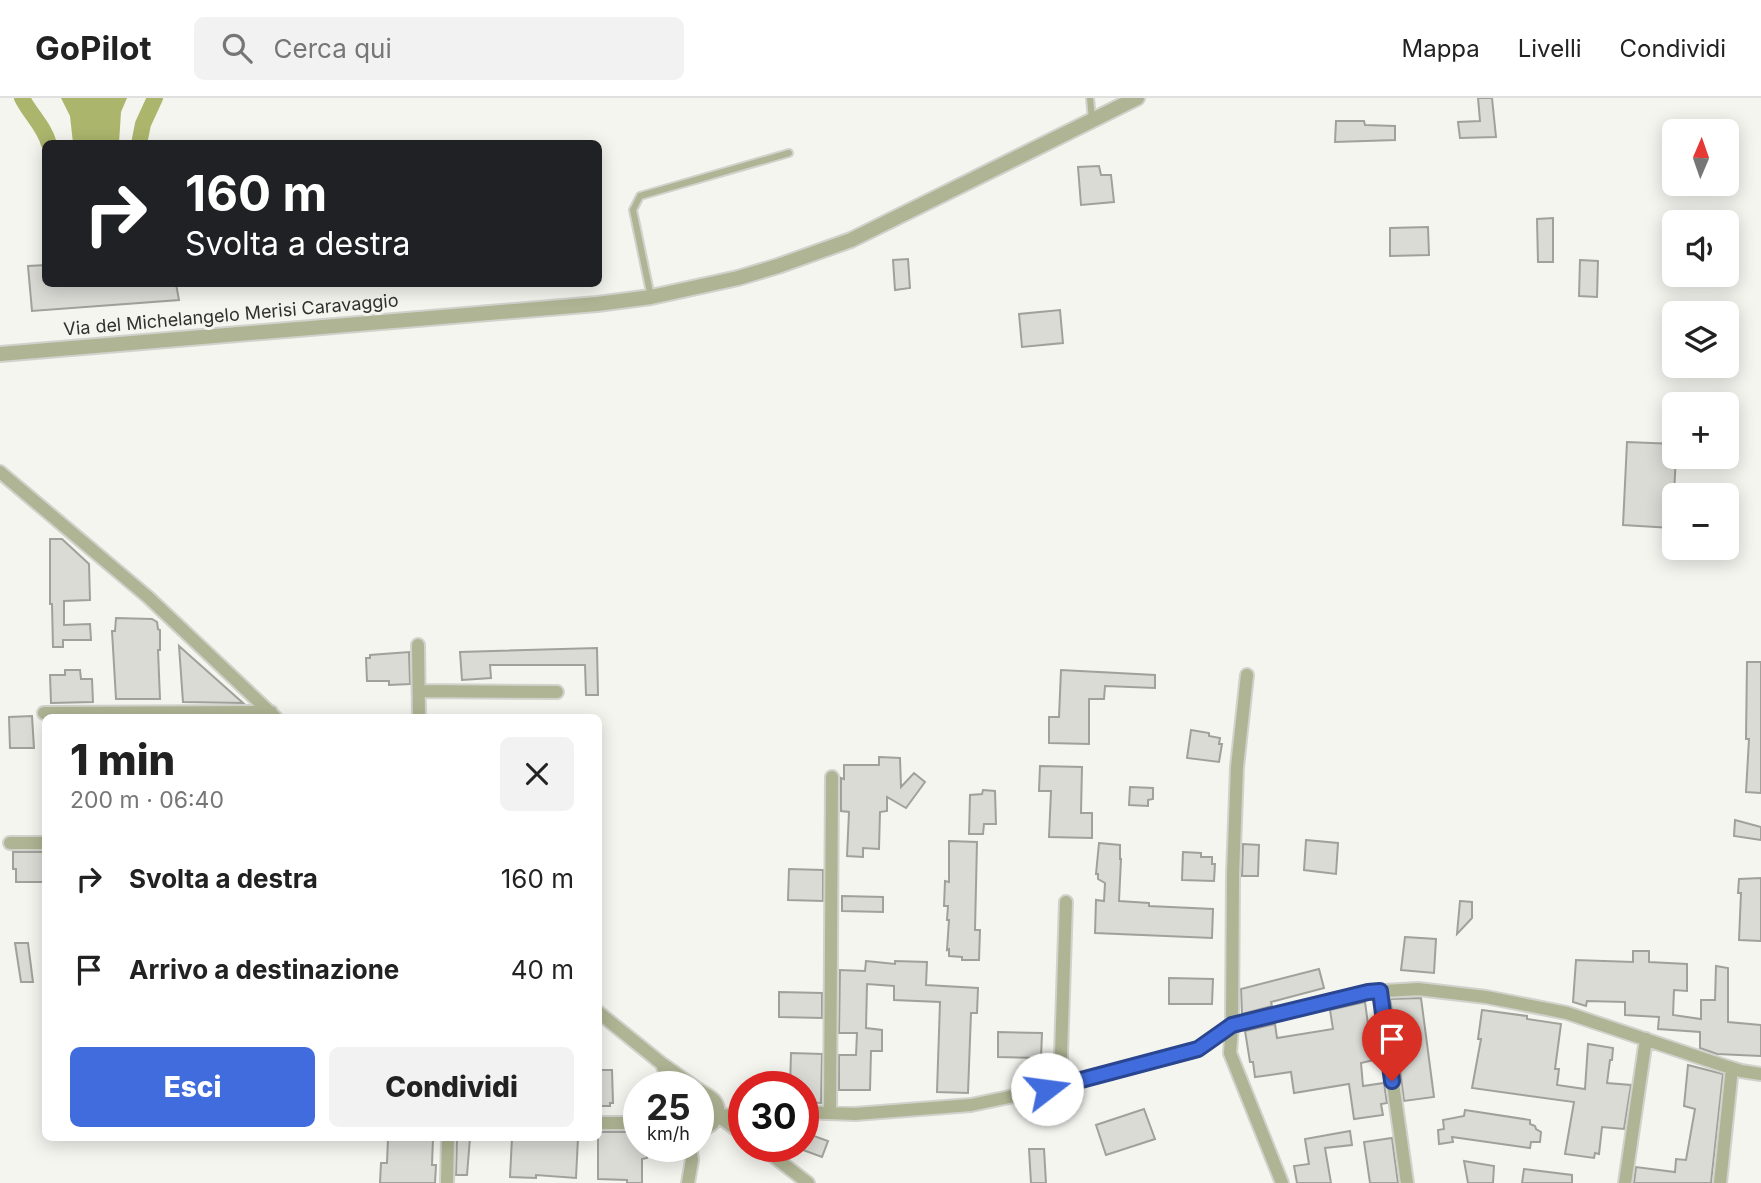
<!DOCTYPE html>
<html lang="it">
<head>
<meta charset="utf-8">
<style>
  :root { --surface:#fff; --page:#f2f2f2; --text:#222; --muted:#767676; --line:#e0e0e0; --accent:#406cdd }
  body { margin:0; font-family:Inter,sans-serif; background:var(--page); color:var(--text); height:100vh; display:flex; flex-direction:column; font-size:26px; white-space:nowrap }
  * { box-sizing:border-box; margin:0 }
  p { font-size:23px; color:var(--muted) }
  .icon { flex:none; width:38px; height:38px; fill:none; stroke:currentColor; stroke-width:2; stroke-linecap:round; stroke-linejoin:round }
  .map { position:relative; flex:1; overflow:hidden }
  .details { position:absolute; left:42px; top:616px; width:560px; height:427px; display:flex; flex-direction:column; background:var(--surface); border-radius:10px; box-shadow:0 4px 18px #0003 }
  .details>* { flex:none }
  .banner { position:absolute; left:42px; top:42px; width:560px; height:147px; border-radius:10px; box-shadow:0 4px 18px #0003; background:#202124; color:#fff; overflow:hidden }
  .needle { width:46px; rotate:2deg }
  .controls { position:absolute; left:1662px; top:21px; display:grid; gap:14px }
  .controls a { display:grid; place-items:center; width:77px; height:77px; border-radius:10px; background:var(--surface); box-shadow:0 4px 18px #0003; font-size:35px }
  .speed { position:absolute; left:623px; top:973px; display:flex; gap:14px; font-size:35px; font-weight:700; text-align:center }
  .speed>* { display:grid; place-content:center; width:91px; height:91px; border-radius:50%; background:var(--surface); box-shadow:0 4px 18px #0003; line-height:1 }
  .speed small { font-size:18px; font-weight:400 }
  .speed .limit { border:10px solid #d22; background:#fff; color:#111 }
  .pin { position:absolute; display:grid; place-items:center; width:60px; height:60px; color:#fff; margin:-72px -30px; border-radius:50% 50% 50% 0; rotate:-45deg; box-shadow:0 0 7px #0007 }
  .pin .icon { rotate:45deg }
  .me { position:absolute; width:77px; margin:-38px; rotate:75deg; stroke-linejoin:round; filter:drop-shadow(0 0 5px #0008) }
  .turn { display:flex; align-items:center; gap:24px; height:147px; padding:0 28px; font-size:32px }
  .turn .icon { width:91px; height:91px; stroke-width:2.5 }
  .turn b { display:block; font-size:49px; line-height:60px }
  .round { display:grid; place-items:center; flex:none; width:74px; height:74px; border-radius:10px; background:var(--page) }
  .overview { display:flex; align-items:center; justify-content:space-between; height:119px; padding:0 28px }
  h1 { font-size:42px; font-weight:800; line-height:52px }
  .action { display:flex; gap:14px; margin-top:auto; padding:14px 28px }
  .action a { flex:1; height:80px; border-radius:10px; background:var(--accent); color:#fff; font-size:28px; font-weight:800; line-height:80px; text-align:center }
  .action a+a { background:var(--page); color:var(--text) }
  ul { padding:0; list-style:none }
  li { display:flex; align-items:center; gap:21px; height:91px; padding:0 28px }
  li div { flex:1 }
  li b { display:block; font-size:26px }
  li em { font-style:normal }
  header { display:flex; align-items:center; gap:42px; box-sizing:border-box; height:98px; padding:0 35px; background:var(--surface); border-bottom:2px solid var(--line) }
  header strong { font-size:33px }
  nav { display:flex; gap:38px; margin-inline-start:auto; font-size:24px }
  .search { width:490px; height:63px; background:var(--page); display:flex; align-items:center; gap:18px; box-sizing:border-box; padding:0 24px; border-radius:10px; color:var(--muted); font-size:26px }
  .map>svg:first-child { display:block }
</style>
</head>
<body>
<header>
<strong>GoPilot</strong>
<div class="search"><svg class="icon" aria-label="search" viewBox="0 0 24 24"><circle cx="10" cy="10" r="6"/><path d="M15 15l6 6"/></svg>Cerca qui</div>
<nav><a>Mappa</a><a>Livelli</a><a>Condividi</a></nav>
</header>
<div class="map">
<svg width="1761" height="1085" viewBox="0 0 1761 1085">
  <rect width="100%" height="100%" fill="#f4f5ef"/>
  <path fill="#abb56b" d="M61 0H127L121 14 119 45H73L70 18Z"/>
  <g fill="none" stroke-linecap="round" stroke-linejoin="round">
    <path stroke="#abb56b" stroke-width="16" d="M22 0C30 16 44 28 49 46
      M139 46 143 26 155 0"/>
  </g>
  <path fill="#dadbd5" stroke="#a0a19b" stroke-width="2" d="M1478 0H1492L1496 39 1460 40 1458 24 1480 23Z
    M1336 23H1364L1365 27 1395 28V42L1335 44Z
    M1099 68 1101 77H1111L1114 104 1081 107 1078 69Z
    M1553 120V164H1538L1537 121Z
    M1428 129 1429 157 1390 158V130Z
    M908 161 910 190 895 192 893 162Z
    M1580 162 1598 163 1597 199 1579 198Z
    M46 167V186H176L179 202 32 213 28 168Z
    M1060 212 1063 245 1022 249 1019 216Z
    M1627 344 1675 346V359H1676L1672 430 1623 427Z
    M50 441H62L89 466 90 502 64 503V527L90 526 91 542H63V549H53L52 506H50Z
    M116 520 152 521 157 524 158 531 160 532V552H158L160 601H116L112 533H115Z
    M179 548 243 605 183 604Z
    M597 550 598 597H586L585 567H490L491 580 462 582 460 554Z
    M409 554 410 586 389 587V583H367L366 560H370V557Z
    M1747 564H1761V695L1746 694 1749 641H1746Z
    M65 572H80L81 581H92L93 604 51 605 50 577H65Z
    M1061 572 1155 577V590L1105 588 1104 601H1089V646L1049 645V619H1059Z
    M32 618 34 650H10L9 619Z
    M1191 632 1209 635V638L1220 640 1219 646H1222L1219 664 1187 660Z
    M879 659 900 660 901 689 914 675 925 684 906 710 887 699V713L880 714 879 751 863 750V759L847 758 849 714 841 713V680L844 681V667H879Z
    M1040 668 1082 669 1081 715H1092V740L1049 739 1051 693H1039Z
    M1130 689 1153 690V701L1148 702V708L1129 707Z
    M983 692 995 693 996 726H984L983 736H969L970 697 982 696Z
    M1735 722 1761 729V742L1734 738Z
    M1306 742 1338 745 1336 776 1304 772Z
    M949 743 977 744 975 832H980L979 862H962V859L949 858V851L947 852 949 822H947L948 808H944L945 783 949 784Z
    M1099 745 1120 747V761H1121L1119 803 1149 805V808L1213 811 1212 840 1095 835 1096 802 1104 803 1105 785 1098 781V776H1096Z
    M1243 746 1259 747 1258 778H1242Z
    M13 754H46V784H16V771H13Z
    M1183 754 1201 755V759H1212V766H1215L1214 783 1182 782Z
    M789 771 823 772V803L788 802Z
    M1761 780V843L1739 842 1741 795H1738L1739 781Z
    M842 798 883 799V814L842 813Z
    M1460 803 1472 804V820L1457 836Z
    M1405 839 1436 841 1434 875 1401 872Z
    M15 845H28L33 884H21Z
    M1633 853H1649V864L1687 866V893L1674 892 1673 917 1701 921V902H1715L1716 868 1728 870V924L1761 927V958L1717 956 1700 950V934L1658 931 1659 919 1625 917V904L1587 903 1586 908 1573 904 1576 862 1633 864Z
    M866 863 895 866V863L927 864 926 887 978 890 977 915H971L968 995 937 994 940 904 894 902V888L867 886 866 930 882 932V953H871L870 992H839V957H856L857 935H839L840 872 865 873Z
    M1319 871 1324 890 1271 904 1272 908 1242 916 1241 891Z
    M1169 880 1213 881 1212 906H1169Z
    M779 894 822 895V920L779 919Z
    M1421 900 1434 999 1404 1003 1399 964H1401L1390 901Z
    M1365 904 1371 948H1376L1378 961 1361 965 1363 988 1384 985 1387 1005 1381 1006 1383 1017 1354 1021 1349 986 1294 995 1291 974 1255 979 1253 964H1250L1245 933 1275 926 1277 940 1333 931 1330 912Z
    M1482 912 1527 918V921L1561 926 1555 971H1559L1557 987 1585 991 1588 946 1613 950 1612 962H1610L1607 985 1631 987 1624 1031 1602 1029 1599 1056 1595 1055 1594 1060 1565 1056 1574 1004 1472 990 1481 941H1478Z
    M998 934 1042 935 1041 960 998 959Z
    M791 955 822 956 821 1005 803 1004V989H790Z
    M1688 967 1723 976 1711 1085H1634L1636 1069 1675 1074 1676 1061 1686 1062 1695 1011 1684 1008Z
    M598 972H612L613 1005H610V1008H599Z
    M1144 1011 1155 1041 1106 1057 1096 1027Z
    M1465 1012 1530 1022V1026L1535 1028 1536 1031 1541 1034 1540 1044H1531L1530 1050 1452 1039 1453 1044 1439 1046 1438 1032 1444 1031 1443 1022 1464 1018Z
    M1350 1033 1352 1047 1325 1050 1331 1085H1297L1294 1068 1309 1066 1305 1041Z
    M598 1034H639V1048H649L647 1060 642 1061V1085H627V1082L598 1081Z
    M803 1034 828 1043 822 1059 803 1052Z
    M388 1040H433L432 1067H436L435 1085H380L381 1065H387Z
    M457 1040H470L467 1077H456Z
    M512 1040H578L576 1080 536 1077V1080L510 1079Z
    M1392 1040 1398 1085H1370L1364 1044Z
    M1029 1051H1044L1046 1085H1031Z
    M1464 1063 1494 1068 1493 1085H1468Z
    M1524 1071 1572 1077V1085H1522Z"/>
  <g fill="none" stroke-linecap="round" stroke-linejoin="round">
    <g stroke="#d1d2cc" stroke-width="10">
      <path id="service" d="M1090 0 1092 21
        M651 199 633 112 640 98 789 55"/>
    </g>
    <g stroke="#d1d2cc" stroke-width="16">
      <path id="minor" d="M0 374 148 499 276 620
        M418 547 419 620
        M1247 577 1237 669 1233 777 1232 927 1230 955 1282 1085
        M419 593 557 594
        M44 615 271 614
        M10 745H46
        M1380 893 1407 1085
        M598 914 661 965 695 989
        M663 969 674 989
        M1060 987 1066 804
        M698 991C703 995 710 997 714 1002 725 1015 713 1031 698 1032
        M803 1014 855 1016 971 1007 1047 991 1198 952 1232 927 1368 894 1418 891 1486 899 1567 915 1725 968 1741 973 1761 976
        M830 1015 832 679
        M718 1018 744 1037
        M718 1018 744 1016
        M598 1025H639
        M760 1048 808 1085
        M447 1085 448 1040
        M688 1085 692 1062 690 1048
        M1625 1085 1646 941
        M1720 1085 1732 970"/>
    </g>
    <g stroke="#d1d2cc" stroke-width="18">
      <path id="tertiary" d="M0 256 597 206 651 199 738 180 778 168 851 142 1137 0"/>
    </g>
    <use href="#service" stroke="#afb494" stroke-width="6"/>
    <use href="#minor" stroke="#afb494" stroke-width="12"/>
    <use href="#tertiary" stroke="#afb494" stroke-width="14"/>
  </g>
  <g fill="none" stroke-linecap="round" stroke-linejoin="round">
    <g stroke="#2a4690" stroke-width="18">
      <path id="route" d="M1047 991 1198 951 1232 927 1368 894 1380 893 1392 983"/>
    </g>
    <use href="#route" stroke="#406cdd" stroke-width="12"/>
  </g>
  <g text-anchor="middle" stroke-width="6" stroke-linejoin="round" paint-order="stroke">
    <g font-size="18" fill="#30302e" stroke="#f4f5ef">
      <text transform="translate(231 217) rotate(-5)" y="6">Via del Michelangelo Merisi Caravaggio</text>
    </g>
  </g>
</svg>
<div class="controls">
<a><svg class="needle" viewBox="-14 -14 28 28"><path d="M0-13l5 13h-10z" fill="#e53935"/><path d="M0 13l5-13h-10z" fill="#767676"/></svg></a>
<a><svg class="icon" aria-label="sound" viewBox="0 0 24 24"><path d="M4 9h4l5-4v14l-5-4H4zM17 9q2 3 0 6"/></svg></a>
<a><svg class="icon" aria-label="layers" viewBox="0 0 24 24"><path d="M12 4l9 5-9 5-9-5zM3 14l9 5 9-5"/></svg></a>
<a>+</a>
<a>−</a>
</div>
<div class="speed"><div>25<small>km/h</small></div><div class="limit">30</div></div>
<div class="pin" style="left:1392px;top:983px;background:#d93025"><svg class="icon" aria-label="arrive" viewBox="0 0 24 24"><path d="M6 21V4h12l-3 4 3 4H6"/></svg></div>
<svg class="me" style="left:1047px;top:991px" viewBox="-20 -20 40 40"><circle r="19" fill="#fff"/><path d="M0-13L10 11 0 6-10 11z" fill="#406cdd"/></svg>
<div class="banner">
<div class="turn"><svg class="icon" aria-label="right" viewBox="0 0 24 24"><path d="M7 20v-9h11M14 6l5 5-5 5"/></svg><div><b>160 m</b>Svolta a destra</div></div>
</div>
<section class="details">
<div class="overview"><div><h1>1 min</h1><p>200 m · 06:40</p></div><a class="round"><svg class="icon" aria-label="close" viewBox="0 0 24 24"><path d="M6 6l12 12M18 6L6 18"/></svg></a></div>
<ul>
<li><svg class="icon" aria-label="right" viewBox="0 0 24 24"><path d="M7 20v-9h11M14 6l5 5-5 5"/></svg><div><b>Svolta a destra</b></div><em>160 m</em></li>
<li><svg class="icon" aria-label="arrive" viewBox="0 0 24 24"><path d="M6 21V4h12l-3 4 3 4H6"/></svg><div><b>Arrivo a destinazione</b></div><em>40 m</em></li>
</ul>
<div class="action"><a>Esci</a><a>Condividi</a></div>
</section>
</div>
</body>
</html>
